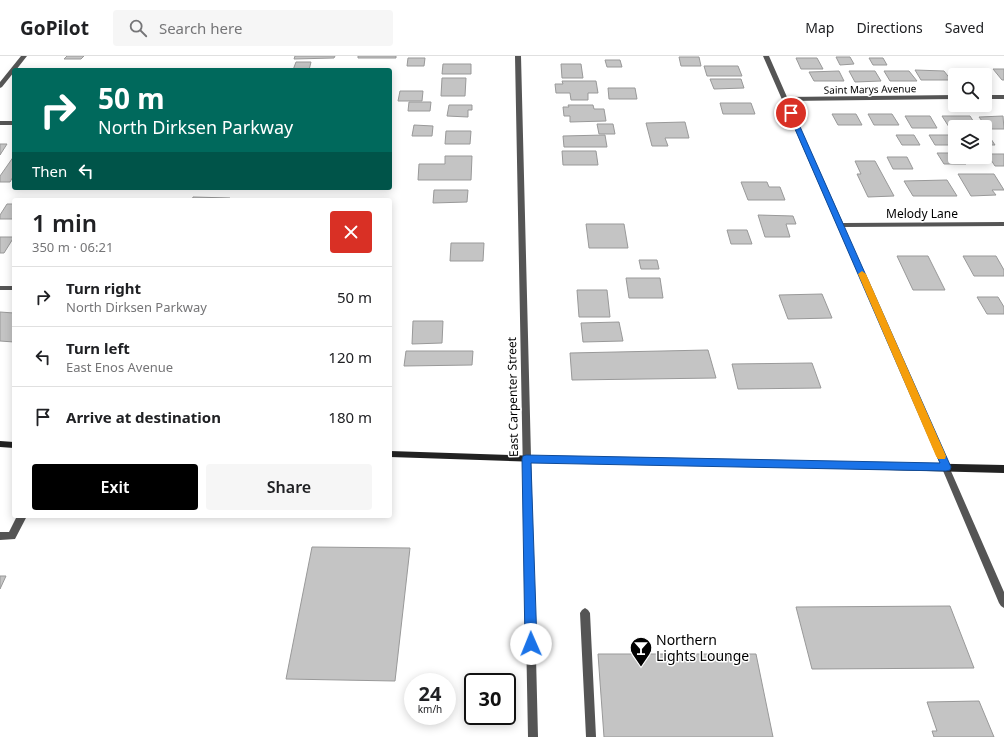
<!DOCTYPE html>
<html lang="en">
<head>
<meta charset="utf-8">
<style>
  :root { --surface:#fff; --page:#f6f6f6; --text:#202124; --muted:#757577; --line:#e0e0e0; --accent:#000 }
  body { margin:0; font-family:"Noto Sans",sans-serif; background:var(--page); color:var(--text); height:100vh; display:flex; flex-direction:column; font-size:15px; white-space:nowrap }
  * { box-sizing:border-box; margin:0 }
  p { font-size:13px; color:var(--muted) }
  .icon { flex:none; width:22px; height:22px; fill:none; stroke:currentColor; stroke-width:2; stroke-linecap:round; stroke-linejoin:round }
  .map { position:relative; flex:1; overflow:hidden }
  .panel { position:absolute; left:12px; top:142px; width:380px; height:320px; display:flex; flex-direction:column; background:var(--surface); border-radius:4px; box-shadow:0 2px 10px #0003 }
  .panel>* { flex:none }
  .guide { position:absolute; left:12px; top:12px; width:380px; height:122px; border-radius:4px; box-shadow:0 2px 10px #0003; background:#00695c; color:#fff; overflow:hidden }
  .buttons { position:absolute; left:948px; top:12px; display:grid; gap:8px }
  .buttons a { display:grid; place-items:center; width:44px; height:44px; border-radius:4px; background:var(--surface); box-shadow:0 2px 10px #0003; font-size:20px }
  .speed { position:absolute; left:404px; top:617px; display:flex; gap:8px; font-size:20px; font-weight:700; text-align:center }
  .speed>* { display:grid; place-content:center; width:52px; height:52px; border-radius:50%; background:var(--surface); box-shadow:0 2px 10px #0003; line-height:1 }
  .speed small { font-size:10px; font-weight:400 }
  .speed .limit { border:2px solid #111; border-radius:6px; background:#fff; color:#111 }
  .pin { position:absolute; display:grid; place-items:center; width:34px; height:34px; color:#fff; margin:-17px; border:2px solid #fff; border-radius:50%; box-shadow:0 1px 4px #0007 }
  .me { position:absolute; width:44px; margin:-22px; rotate:359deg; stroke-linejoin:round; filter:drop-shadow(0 0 3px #0008) }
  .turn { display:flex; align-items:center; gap:14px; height:84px; padding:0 20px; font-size:18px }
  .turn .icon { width:52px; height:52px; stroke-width:2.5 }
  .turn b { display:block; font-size:28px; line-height:34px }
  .then { display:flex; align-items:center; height:38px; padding:0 20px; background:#0003; gap:8px; font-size:15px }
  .round { display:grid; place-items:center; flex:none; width:42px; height:42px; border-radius:4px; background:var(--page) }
  .head { display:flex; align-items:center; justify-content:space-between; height:68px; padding:0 20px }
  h1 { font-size:24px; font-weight:600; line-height:30px }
  .cta { display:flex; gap:8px; margin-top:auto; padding:8px 20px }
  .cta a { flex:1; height:46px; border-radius:4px; background:var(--accent); color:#fff; font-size:16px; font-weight:600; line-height:46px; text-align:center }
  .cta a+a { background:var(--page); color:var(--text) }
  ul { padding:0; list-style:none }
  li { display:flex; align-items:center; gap:12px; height:60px; padding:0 20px; border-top:1px solid var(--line) }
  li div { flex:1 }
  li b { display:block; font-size:15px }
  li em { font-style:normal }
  header { display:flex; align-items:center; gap:24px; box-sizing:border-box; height:56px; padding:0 20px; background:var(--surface); border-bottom:1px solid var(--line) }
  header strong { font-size:19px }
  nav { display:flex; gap:22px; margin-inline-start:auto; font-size:14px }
  .search { width:280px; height:36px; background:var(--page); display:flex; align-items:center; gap:10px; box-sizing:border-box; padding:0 14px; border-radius:4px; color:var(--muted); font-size:15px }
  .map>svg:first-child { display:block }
</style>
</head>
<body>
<header>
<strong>GoPilot</strong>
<div class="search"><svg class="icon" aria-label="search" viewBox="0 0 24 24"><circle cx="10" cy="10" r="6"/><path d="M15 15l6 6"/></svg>Search here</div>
<nav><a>Map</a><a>Directions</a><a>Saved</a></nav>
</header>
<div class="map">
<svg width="1004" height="681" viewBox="0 0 1004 681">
  <rect width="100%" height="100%" fill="#fff"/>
  <path fill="#c4c4c4" stroke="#999" d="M67 0H84L81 3H64Z
    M295 0H335L334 2 294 3Z
    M358 0H396V2H358Z
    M679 1H699L701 10H681Z
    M836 1H850L854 8 840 9Z
    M408 2H425L424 10H407Z
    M796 2H817L823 13H801Z
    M869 2H883L887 9H873Z
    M605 4H620L622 11H607Z
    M296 6H311L309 14H293Z
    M443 8H471V18H442Z
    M561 8H581L583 22H562Z
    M704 10H738L742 20H707Z
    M993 13H1004V24H1002Z
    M915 14 944 15 951 24H921Z
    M839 15 844 25H814L809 16Z
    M849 15H875L881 25 855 26Z
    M884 15H909L917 25H890Z
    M953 16H977L979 19H955Z
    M442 22H466L465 40H441Z
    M710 23H741L744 32 714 33Z
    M562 25H596L598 37H588V44H571L570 37H556L555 28H563Z
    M608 32H635L637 43H609Z
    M400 35H423L422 45H398Z
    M409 46H431L430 55H408Z
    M720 47H751L755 58H723Z
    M449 49H472V54H468V61L447 60Z
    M568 49H593L594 53H604L606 65 570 66V60H564L563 51H569Z
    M832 58H856L862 69H838Z
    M868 58H892L899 69H874Z
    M905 60H930L937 72H912Z
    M942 60H970L977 71H949Z
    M1003 60 1004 73H988L979 61Z
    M685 66 689 82H665L668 90H652L646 67Z
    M597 68H613L615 78H599Z
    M414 69 433 70 432 80H412Z
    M446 75H471L470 88H445Z
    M605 79 607 91H564L563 80Z
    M896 79H914L920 89H902Z
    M929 79H951L955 86V89H935Z
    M985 80H989L995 89H985Z
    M0 88H7L0 99Z
    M562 95H596L598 109H563Z
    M937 97H955V101H962L966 108H944Z
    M987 98H1004V110H995Z
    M14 100V119L10 126H0V120Z
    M445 100H472L471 124H418L419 108H445Z
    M887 101H907L913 113H893Z
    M855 105H875L894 140 868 141 857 118H861Z
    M958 118H994L1004 134H992L996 139 971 140Z
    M947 124 957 140H913L904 125Z
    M741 126H767L769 131H780L785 144H748Z
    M434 134H468L467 146 433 147Z
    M193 141 230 142 229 144H192Z
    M7 148H14V163H0V159Z
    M758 159 793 160 796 168H786L790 181H765Z
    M586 168H624L628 192H589Z
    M727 174H747L752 188H731Z
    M0 181H14L4 197H0Z
    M451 187H484L483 205H450Z
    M897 200H928L945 234H913Z
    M963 200H996L1004 214V220H974Z
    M639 204H657L659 213H641Z
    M626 222H660L663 242H629Z
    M577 234H607L610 261H579Z
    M822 238 832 262 788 263 779 239Z
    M977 241H998L1004 251V258H987Z
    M0 256 14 257V286L0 285Z
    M413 265H443L442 287 412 288Z
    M619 266 623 285 583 286 581 267Z
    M708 294 716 322 572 324 570 297Z
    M406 295H473L472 309 404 310Z
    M812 307 821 332 738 333 732 308Z
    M312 491 410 492 395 625 286 623Z
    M0 520H6L0 533Z
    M950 550 974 612 812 613 796 551Z
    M598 598H756L773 681H604Z
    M979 645 994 681H934L932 675H937L927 646Z"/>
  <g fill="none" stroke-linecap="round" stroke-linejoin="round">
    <path fill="#555" fill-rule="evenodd" d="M17 460H27L15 483 0 484V476H9Z
      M585 552 588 554 590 557 596 681H586L580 557 582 554Z"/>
    <path fill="#555" fill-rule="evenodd" d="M21 0H27L16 14H14V16L2 31 0 32V26Z
      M515 0H521L538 681H528Z
      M763 0H769L787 41 955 39V43L788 45 843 167 1004 166V170L844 171 1004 536V552L1001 550 999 547 908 332Z
      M985 39H1004V43H985Z
      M0 65H14V69H0Z
      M0 230H14V234H0Z"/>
    <path fill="#222" fill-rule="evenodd" d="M0 385 14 386V392L0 391Z
      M390 395 570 401H619L1004 409V417L619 407H570L390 401Z"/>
  </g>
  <path fill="#1a73e8" stroke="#114b97" d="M789 56 794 57 951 411 950 414 946 415 531 407 537 588 535 591 531 593 527 591 525 588 522 403 523 400 526 399 940 407 788 57Z"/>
  <path fill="#f59e0b" d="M862 215 866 218 946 400 945 403H938L936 400 858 218Z"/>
  <defs>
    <g id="bar-pin" transform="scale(1.15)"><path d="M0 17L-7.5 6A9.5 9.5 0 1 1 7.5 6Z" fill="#000" stroke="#fff"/><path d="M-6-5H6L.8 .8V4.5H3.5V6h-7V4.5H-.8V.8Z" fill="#fff"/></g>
  </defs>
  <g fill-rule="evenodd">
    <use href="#bar-pin" x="641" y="592"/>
  </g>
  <g text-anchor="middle" stroke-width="3" stroke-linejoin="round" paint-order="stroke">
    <g font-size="10" fill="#000" stroke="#fff">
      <text transform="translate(870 33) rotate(-1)" y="4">Saint Marys Avenue</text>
    </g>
    <g font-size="12" fill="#000" stroke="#fff">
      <text x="922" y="162">Melody Lane</text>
      <text transform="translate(513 341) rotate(-91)" y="4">East Carpenter Street</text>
    </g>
    <g font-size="14" fill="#000" stroke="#fff" text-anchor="start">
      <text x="656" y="589">Northern<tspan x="656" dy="16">Lights Lounge</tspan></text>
    </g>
  </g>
</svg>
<div class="buttons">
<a><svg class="icon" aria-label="search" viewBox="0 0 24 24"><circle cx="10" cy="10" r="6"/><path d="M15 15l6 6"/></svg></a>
<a><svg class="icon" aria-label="layers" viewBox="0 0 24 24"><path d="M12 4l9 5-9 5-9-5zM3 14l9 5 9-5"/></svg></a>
</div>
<div class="speed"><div>24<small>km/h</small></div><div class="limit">30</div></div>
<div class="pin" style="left:791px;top:57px;background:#d93025"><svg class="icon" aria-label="arrive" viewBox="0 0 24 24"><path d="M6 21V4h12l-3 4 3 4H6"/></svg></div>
<svg class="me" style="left:531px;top:588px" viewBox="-20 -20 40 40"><circle r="19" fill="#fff"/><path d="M0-13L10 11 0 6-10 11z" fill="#1a73e8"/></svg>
<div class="guide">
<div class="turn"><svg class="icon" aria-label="right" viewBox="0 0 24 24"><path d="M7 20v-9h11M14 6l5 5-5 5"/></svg><div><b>50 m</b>North Dirksen Parkway</div></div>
<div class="then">Then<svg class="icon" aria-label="left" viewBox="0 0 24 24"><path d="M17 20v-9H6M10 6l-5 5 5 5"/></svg></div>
</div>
<section class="panel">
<div class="head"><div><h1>1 min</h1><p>350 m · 06:21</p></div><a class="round" style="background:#d93025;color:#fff"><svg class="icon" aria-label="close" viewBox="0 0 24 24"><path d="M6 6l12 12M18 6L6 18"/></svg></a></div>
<ul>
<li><svg class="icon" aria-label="right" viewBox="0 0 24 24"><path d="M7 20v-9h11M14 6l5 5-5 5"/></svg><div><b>Turn right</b><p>North Dirksen Parkway</p></div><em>50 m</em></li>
<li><svg class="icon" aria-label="left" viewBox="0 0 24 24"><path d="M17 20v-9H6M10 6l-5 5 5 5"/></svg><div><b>Turn left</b><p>East Enos Avenue</p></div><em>120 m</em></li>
<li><svg class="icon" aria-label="arrive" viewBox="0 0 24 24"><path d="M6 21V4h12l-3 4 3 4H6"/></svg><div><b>Arrive at destination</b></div><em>180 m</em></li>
</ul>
<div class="cta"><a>Exit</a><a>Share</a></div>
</section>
</div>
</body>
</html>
